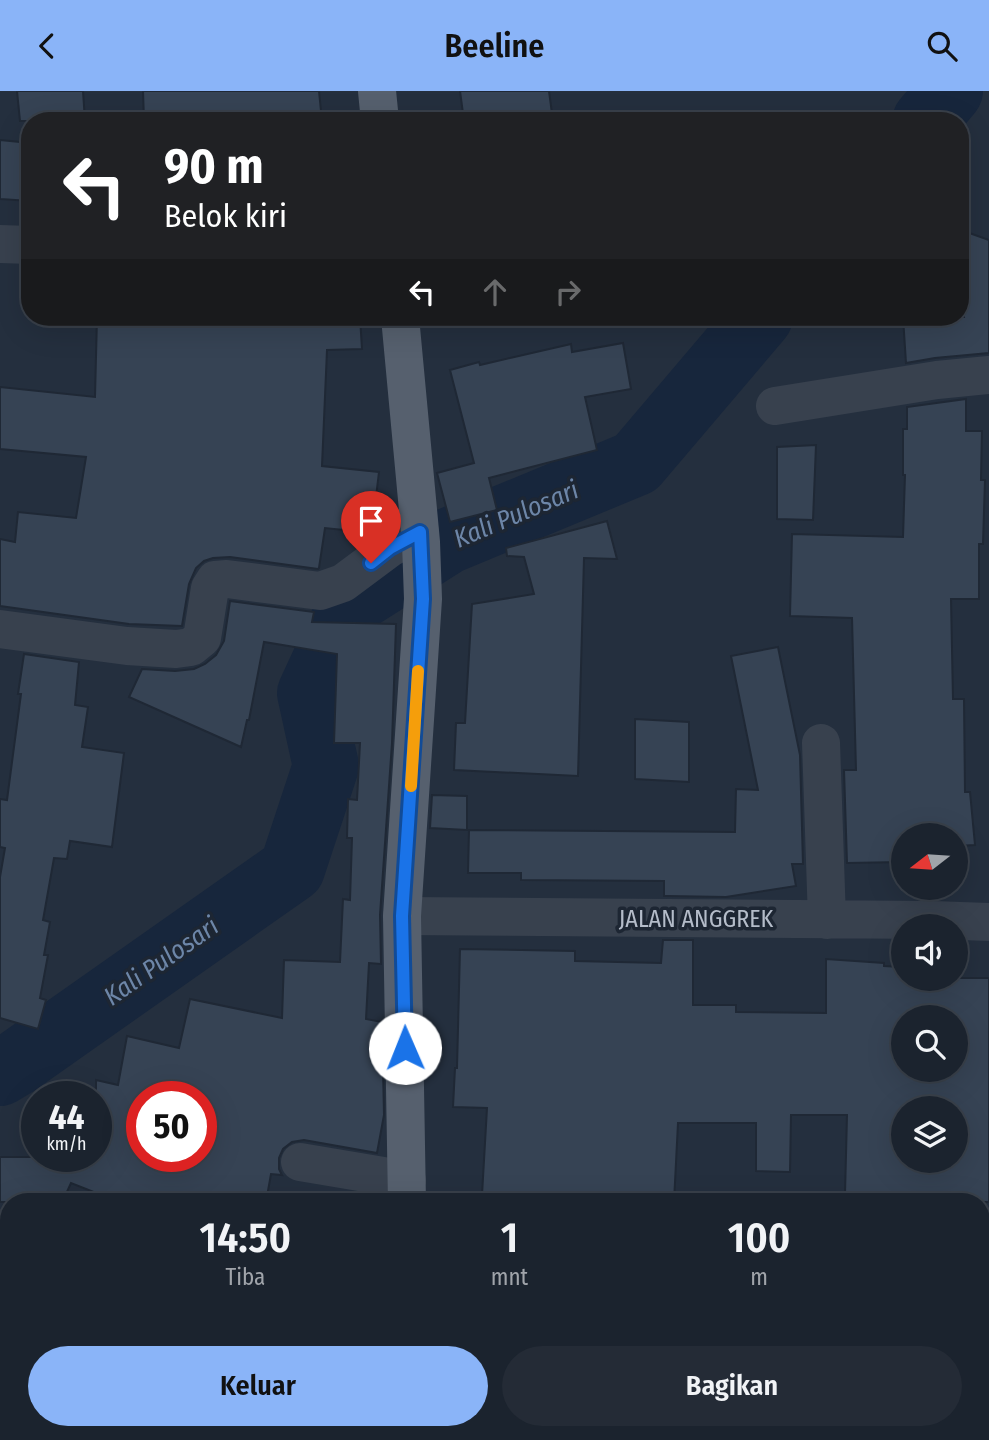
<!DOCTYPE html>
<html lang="id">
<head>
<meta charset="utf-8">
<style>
  :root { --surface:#1b232e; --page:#242b36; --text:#f1f3f6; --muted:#a0a4aa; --line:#39404a; --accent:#8ab4f8 }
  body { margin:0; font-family:"Fira Sans Condensed",sans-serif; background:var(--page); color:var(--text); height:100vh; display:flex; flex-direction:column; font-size:26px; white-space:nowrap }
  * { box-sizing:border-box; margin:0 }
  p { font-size:23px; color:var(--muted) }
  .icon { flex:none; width:38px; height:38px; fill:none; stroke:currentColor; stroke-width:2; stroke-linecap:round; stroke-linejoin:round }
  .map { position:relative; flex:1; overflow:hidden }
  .drawer { position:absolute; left:0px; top:1102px; width:990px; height:247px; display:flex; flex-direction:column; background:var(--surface); border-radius:28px 28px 0 0; box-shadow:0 7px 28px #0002,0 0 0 2px var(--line) }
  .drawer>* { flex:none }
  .top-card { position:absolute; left:21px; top:21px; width:948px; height:214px; border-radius:28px; box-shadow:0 7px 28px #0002,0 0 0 2px var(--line); background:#202124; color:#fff; overflow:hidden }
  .needle { width:46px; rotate:253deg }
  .controls { position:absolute; left:891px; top:732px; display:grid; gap:14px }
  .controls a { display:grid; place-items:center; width:77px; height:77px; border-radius:50%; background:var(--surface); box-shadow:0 7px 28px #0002,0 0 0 2px var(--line); font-size:35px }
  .speed { position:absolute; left:21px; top:990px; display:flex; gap:14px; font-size:35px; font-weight:700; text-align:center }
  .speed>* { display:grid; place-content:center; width:91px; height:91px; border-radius:50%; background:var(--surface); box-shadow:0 7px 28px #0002,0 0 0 2px var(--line); line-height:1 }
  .speed small { font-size:18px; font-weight:400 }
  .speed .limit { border:10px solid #d22; background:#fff; color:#111 }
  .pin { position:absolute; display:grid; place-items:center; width:60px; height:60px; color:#fff; margin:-72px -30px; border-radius:50% 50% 50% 0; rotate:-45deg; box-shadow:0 0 7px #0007 }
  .pin .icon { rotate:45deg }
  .me { position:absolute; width:77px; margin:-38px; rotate:359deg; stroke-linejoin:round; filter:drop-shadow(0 0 5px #0008) }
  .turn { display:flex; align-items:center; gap:24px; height:147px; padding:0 28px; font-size:32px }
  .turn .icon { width:91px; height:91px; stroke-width:2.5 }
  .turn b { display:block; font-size:49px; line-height:60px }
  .lanes { display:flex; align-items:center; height:66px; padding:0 28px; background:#0003; justify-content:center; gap:35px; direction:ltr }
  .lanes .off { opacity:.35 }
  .eta { display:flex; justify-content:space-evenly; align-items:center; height:119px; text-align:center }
  .eta b { font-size:42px; font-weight:600; line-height:49px }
  .cta { display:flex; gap:14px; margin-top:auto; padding:14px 28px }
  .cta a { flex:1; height:80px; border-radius:42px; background:var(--accent); color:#111; font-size:28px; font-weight:600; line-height:80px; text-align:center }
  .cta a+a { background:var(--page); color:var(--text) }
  header { display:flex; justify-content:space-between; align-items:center; height:91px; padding:0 28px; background:var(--accent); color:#111; font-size:32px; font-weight:600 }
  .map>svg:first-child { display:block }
</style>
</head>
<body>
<header><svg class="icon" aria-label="back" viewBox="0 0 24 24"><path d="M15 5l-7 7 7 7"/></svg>Beeline<svg class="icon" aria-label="search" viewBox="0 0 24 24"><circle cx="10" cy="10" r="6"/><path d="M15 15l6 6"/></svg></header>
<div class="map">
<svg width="989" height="1349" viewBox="0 0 989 1349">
  <rect width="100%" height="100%" fill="#242f3e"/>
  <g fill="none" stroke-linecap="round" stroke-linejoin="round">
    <path stroke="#17263c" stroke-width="66" d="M925 30 950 0
      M0 982 15 973 292 778 326 675 310 602 352 511 448 450 636 372 760 226"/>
  </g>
  <path fill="#364354" stroke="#1f2835" stroke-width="2" fill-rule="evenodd" d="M17 0H83L85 30H20Z
    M143 0H319L322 30H144Z
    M460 0H549L553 30H464Z
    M0 49 30 52V110L0 108Z
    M961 139 989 149V262L935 267 906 272 903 226H964L961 195Z
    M97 226H360L362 258 327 259 322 375 379 381 376 406 385 407 383 436 373 442 325 437 319 477 318 478 230 466 213 467 204 470 196 477 189 493 182 535 129 533 0 515V448L15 451 18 421 76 427 86 366 0 358V296L95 306Z
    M623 252 631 298 585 306 597 359 489 387 497 419 450 431 437 382 474 372 450 279 479 271 480 274 571 253 572 261Z
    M966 308V340H982L981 389H985L983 453H979V508H951L953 608H964L965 701H970L975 754 956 755V744H903V771L847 772 844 679H856L852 527 790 525 792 443 903 446 905 384H903V338H907V316Z
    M816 354 813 429 777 428V356Z
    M607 430 617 468 584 467 578 685 454 679 456 632H465L472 513 534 503 524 466 507 465 506 457Z
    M230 510 314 521 312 531 396 533 392 652 380 824 381 873 369 872 366 928 382 931 384 1024 377 1062 304 1049 292 1051 283 1058 279 1067V1078L282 1084 271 1083 266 1111H119L71 1092 66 1103 44 1104V1111H0V1066H96V989L118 994 127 945 179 957 190 908 282 927 284 869 340 871 343 808 350 809 352 747H347L348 708 357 709 360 652H334L337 563 264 551 249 629H247L241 656 129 606 142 578 175 580 194 578 205 573 216 564 224 550ZM142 1006H201V1066H142Z
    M778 556 800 664 803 773H792L796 795 726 806 667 805H664V790L521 789V782H468L469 739 735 741 736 698 758 699 731 565Z
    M24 563 79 571 75 614 88 616 82 656 124 662 112 756 70 750 67 768 54 767 43 829 50 831 44 864H48L40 907 46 909 38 938 0 927V786L5 757 0 756V708L7 709 21 603H18Z
    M635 628 689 631V691L635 688Z
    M432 704 467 705V739L430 737Z
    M663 849H693V914H736V921L826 922V868L884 872V875L903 876V887H989V1111H893V1106L845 1103 847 1024H791L790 1081 756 1080V1032H678L674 1111H522L523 1107 482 1104 487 1017 453 1016 455 977H457L460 858 575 860V870L661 872ZM903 926H956V978H903ZM903 1017H956V1069H903Z"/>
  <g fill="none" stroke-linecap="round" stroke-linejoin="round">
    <path stroke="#38414e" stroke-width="38" d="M0 153 30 154
      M775 315 937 289 989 284
      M0 538 127 555 176 558 191 556 202 547 210 497 215 489 227 488 320 500 343 492 390 457 420 441
      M821 652 827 829
      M402 825 933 829 989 831
      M300 1071 407 1089
      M987 1349 989 1327"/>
    <path stroke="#56606e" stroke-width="38" d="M377 0 380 30
      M400 226 421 451 423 508 402 825 407 1111
      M414 1340V1349"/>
  </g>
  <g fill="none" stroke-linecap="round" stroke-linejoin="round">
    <g stroke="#114b97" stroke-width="18">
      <path id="route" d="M371 472 390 457 420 441 423 508 402 825 405 957"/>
    </g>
    <use href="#route" stroke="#1a73e8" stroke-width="12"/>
    <path stroke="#f59e0b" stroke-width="12" d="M411 695 418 580"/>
  </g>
  <g text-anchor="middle" stroke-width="7" stroke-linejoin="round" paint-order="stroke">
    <g font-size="24" fill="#b4bcc9" stroke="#1d2633">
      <text x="696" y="836">JALAN ANGGREK</text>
    </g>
    <g font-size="26" font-style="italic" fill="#6d86a8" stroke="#1d2633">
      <text transform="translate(516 423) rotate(-23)" y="9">Kali Pulosari</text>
      <text transform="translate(161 870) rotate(-35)" y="9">Kali Pulosari</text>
    </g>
  </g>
</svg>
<div class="controls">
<a><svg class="needle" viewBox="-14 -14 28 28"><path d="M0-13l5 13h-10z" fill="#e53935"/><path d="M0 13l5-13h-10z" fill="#a0a4aa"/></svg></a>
<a><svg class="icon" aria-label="sound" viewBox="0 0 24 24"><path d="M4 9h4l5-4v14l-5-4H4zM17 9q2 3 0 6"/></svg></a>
<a><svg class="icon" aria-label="search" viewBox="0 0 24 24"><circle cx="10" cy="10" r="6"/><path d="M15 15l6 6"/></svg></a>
<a><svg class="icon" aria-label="layers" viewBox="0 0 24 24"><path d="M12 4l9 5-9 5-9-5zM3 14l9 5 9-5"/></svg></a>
</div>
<div class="speed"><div>44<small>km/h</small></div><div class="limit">50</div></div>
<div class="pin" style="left:371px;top:472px;background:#d93025"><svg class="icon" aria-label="arrive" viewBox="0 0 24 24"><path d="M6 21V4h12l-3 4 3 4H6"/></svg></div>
<svg class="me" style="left:405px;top:957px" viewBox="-20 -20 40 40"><circle r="19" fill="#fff"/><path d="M0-13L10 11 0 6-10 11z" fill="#1a73e8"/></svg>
<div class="top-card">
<div class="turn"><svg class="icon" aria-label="left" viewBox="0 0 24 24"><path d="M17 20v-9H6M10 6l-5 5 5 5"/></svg><div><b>90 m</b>Belok kiri</div></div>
<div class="lanes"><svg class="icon" aria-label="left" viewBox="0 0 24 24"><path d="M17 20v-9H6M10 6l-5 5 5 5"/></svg><svg class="icon off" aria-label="ahead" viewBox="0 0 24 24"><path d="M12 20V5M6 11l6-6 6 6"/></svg><svg class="icon off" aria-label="right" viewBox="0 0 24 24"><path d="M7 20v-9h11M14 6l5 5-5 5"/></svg></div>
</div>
<section class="drawer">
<div class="eta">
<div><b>14:50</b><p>Tiba</p></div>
<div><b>1</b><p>mnt</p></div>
<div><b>100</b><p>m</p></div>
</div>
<div class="cta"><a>Keluar</a><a>Bagikan</a></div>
</section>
</div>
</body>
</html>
